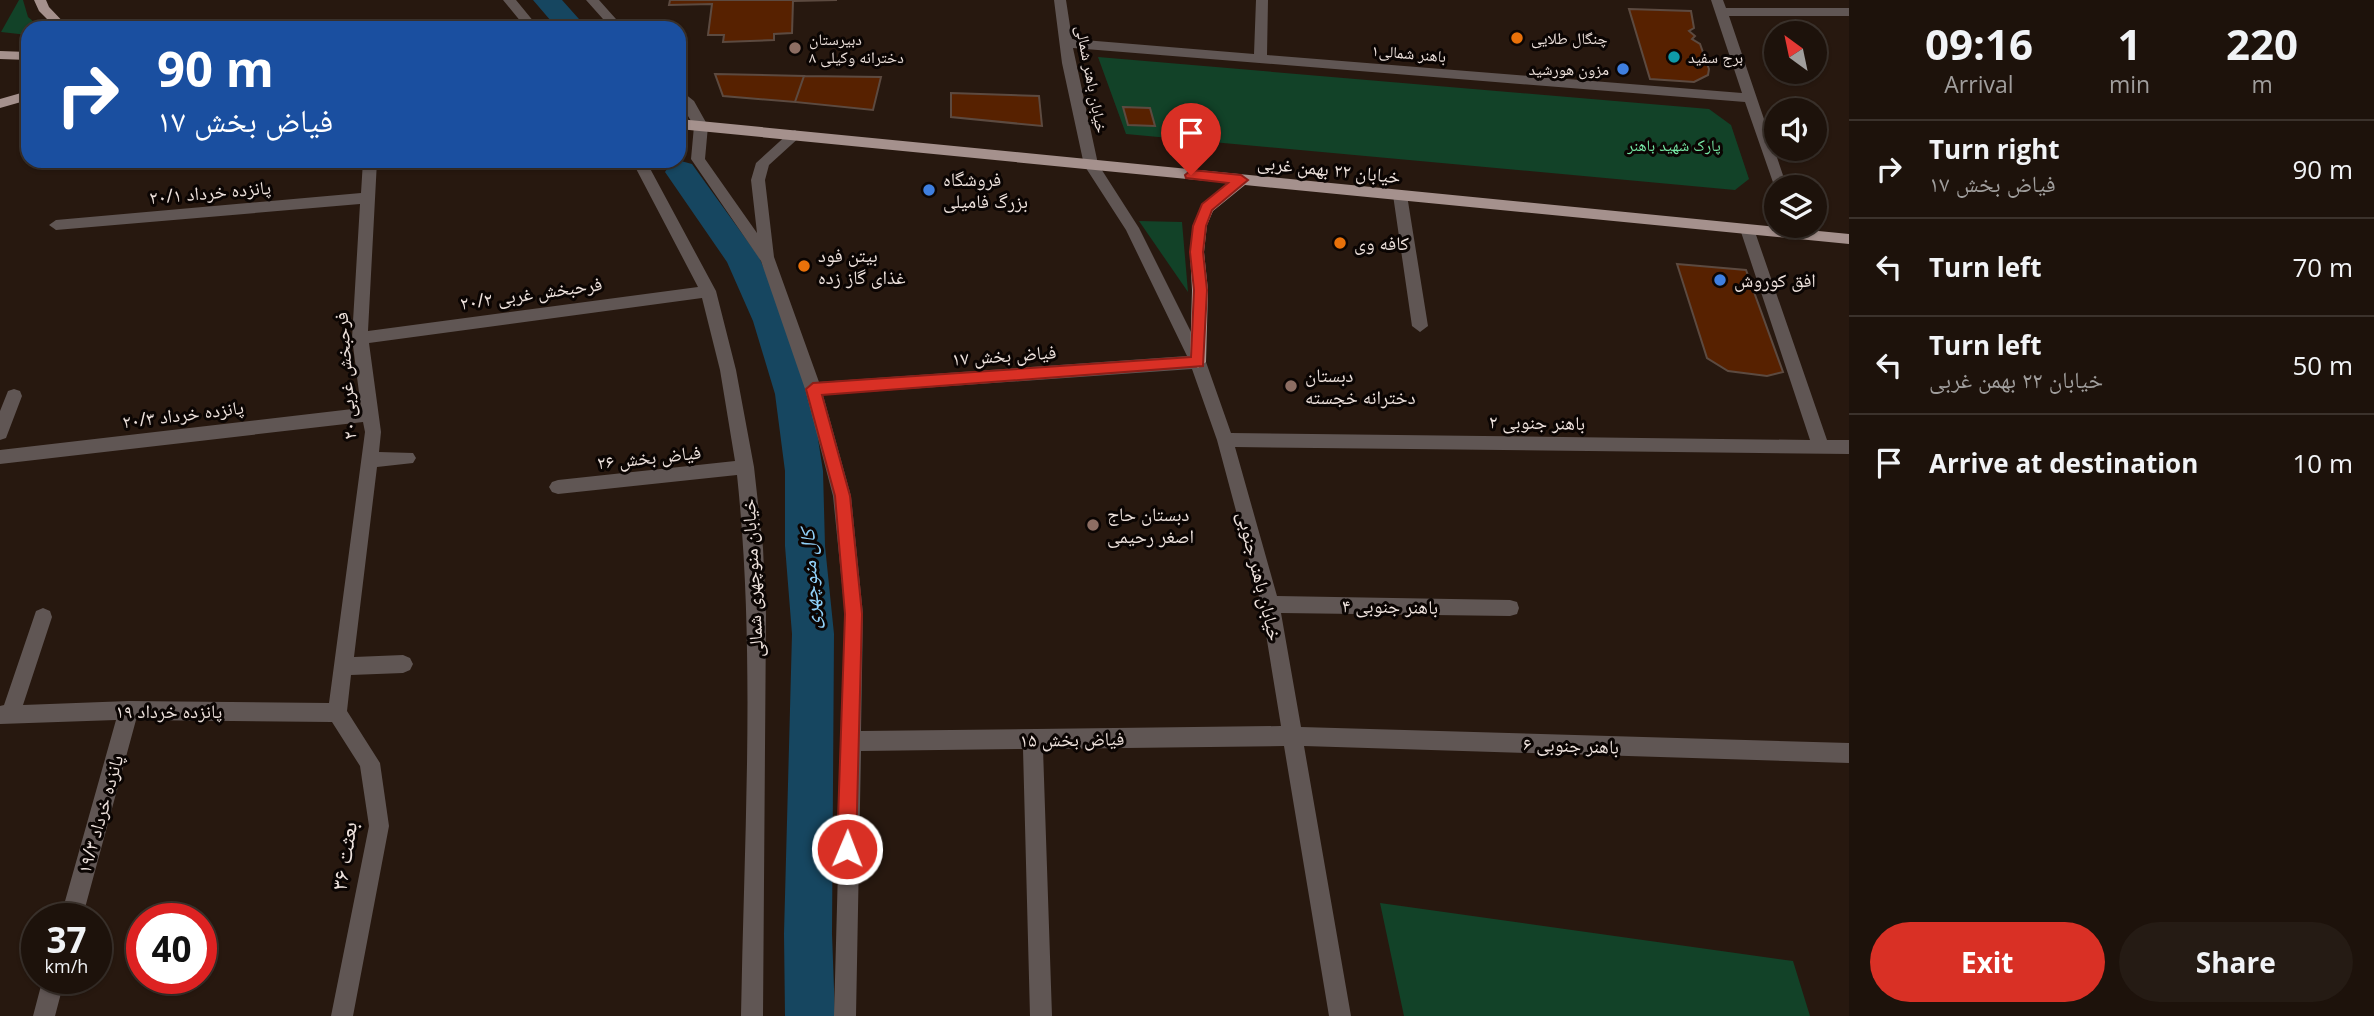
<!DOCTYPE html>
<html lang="en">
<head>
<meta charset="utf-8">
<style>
  :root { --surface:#1d120b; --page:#251b14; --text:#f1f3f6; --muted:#a09e9d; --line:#3b322c; --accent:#d93025 }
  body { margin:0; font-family:"Open Sans","Noto Naskh Arabic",sans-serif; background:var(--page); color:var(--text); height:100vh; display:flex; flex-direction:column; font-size:26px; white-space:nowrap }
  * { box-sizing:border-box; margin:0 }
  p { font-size:23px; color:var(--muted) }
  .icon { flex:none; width:38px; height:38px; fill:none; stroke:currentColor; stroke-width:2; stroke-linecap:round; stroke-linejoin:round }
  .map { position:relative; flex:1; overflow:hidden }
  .drawer { display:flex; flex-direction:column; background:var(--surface); width:525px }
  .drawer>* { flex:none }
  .guide { position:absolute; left:21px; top:21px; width:665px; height:147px; border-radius:21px; box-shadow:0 2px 5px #0004,0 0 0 2px var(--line); background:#1a4fa0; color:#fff; overflow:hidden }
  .needle { width:46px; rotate:327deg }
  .tools { position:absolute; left:1764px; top:21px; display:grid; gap:14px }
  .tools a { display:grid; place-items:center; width:63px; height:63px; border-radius:50%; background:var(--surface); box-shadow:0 2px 5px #0004,0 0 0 2px var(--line); font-size:35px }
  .speed { position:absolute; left:21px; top:903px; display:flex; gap:14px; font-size:35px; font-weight:700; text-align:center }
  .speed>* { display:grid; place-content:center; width:91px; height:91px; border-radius:50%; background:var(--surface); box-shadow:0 2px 5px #0004,0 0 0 2px var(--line); line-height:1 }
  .speed small { font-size:18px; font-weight:400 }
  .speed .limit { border:10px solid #d22; background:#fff; color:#111 }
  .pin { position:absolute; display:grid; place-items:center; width:60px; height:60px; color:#fff; margin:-72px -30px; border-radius:50% 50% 50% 0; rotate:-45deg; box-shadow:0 0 7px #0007 }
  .pin .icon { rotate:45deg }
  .me { position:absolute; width:77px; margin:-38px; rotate:1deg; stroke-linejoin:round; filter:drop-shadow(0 0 5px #0008) }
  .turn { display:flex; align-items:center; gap:24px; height:147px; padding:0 21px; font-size:32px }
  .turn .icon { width:91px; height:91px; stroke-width:2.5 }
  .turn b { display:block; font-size:49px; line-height:60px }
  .eta { display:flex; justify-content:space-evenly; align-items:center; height:119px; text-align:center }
  .eta b { font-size:42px; font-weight:700; line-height:49px }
  .primary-button { display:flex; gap:14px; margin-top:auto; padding:14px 21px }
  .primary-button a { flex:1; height:80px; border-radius:42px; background:var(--accent); color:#fff; font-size:28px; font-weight:700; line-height:80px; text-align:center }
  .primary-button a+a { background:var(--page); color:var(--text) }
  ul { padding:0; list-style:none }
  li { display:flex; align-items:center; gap:21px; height:98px; padding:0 21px; border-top:2px solid var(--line) }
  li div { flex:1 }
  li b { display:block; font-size:26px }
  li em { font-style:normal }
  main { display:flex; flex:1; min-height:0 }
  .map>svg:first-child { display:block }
</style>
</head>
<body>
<main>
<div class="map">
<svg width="1849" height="1016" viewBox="0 0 1849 1016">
  <rect width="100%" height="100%" fill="#27180f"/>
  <path fill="#124228" d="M19 0H23L28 17 41 28H28V35L1 32Z
    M1098 57 1709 109 1731 125 1749 179 1735 190 1126 134Z
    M1139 221 1182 222 1188 292Z
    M1380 903 1793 961 1810 1016H1404Z"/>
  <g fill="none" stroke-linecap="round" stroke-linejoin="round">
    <path fill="#164660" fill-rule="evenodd" d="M533 0H562L587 28H557Z
      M681 161 692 164 759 257 787 321 811 394 823 471 825 546 834 634 832 934 835 1016H785L784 934 792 634 785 546V471L775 394 753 321 727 262 665 172 670 164Z"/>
  </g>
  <path fill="#572100" stroke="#5c4a40" stroke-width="2" d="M670 0H837L793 1 792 33 774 34V40L723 42 724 35H708L712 4 669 5Z
    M1629 9 1691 11 1694 28 1689 31 1695 36 1692 39 1700 44 1709 69 1708 75 1694 82 1650 79Z
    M715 74 804 76 795 102 723 96Z
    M804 76 881 77 873 110 795 102Z
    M951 93 1039 96 1042 126 951 117Z
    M1123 107 1150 108 1155 126 1128 125Z
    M1677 264 1746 270 1783 372 1767 376 1728 371 1707 358Z"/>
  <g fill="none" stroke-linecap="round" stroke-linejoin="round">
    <path fill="#605654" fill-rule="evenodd" d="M503 0H516L539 28H526Z
      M586 0H599L624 28H611Z
      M1054 0H1066L1072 39 1254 54 1256 0H1268L1267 55 1742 93 1711 0H1723L1726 8H1849V16H1729L1787 187H1776V191L1745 102 1073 48 1098 164 1139 228 1206 362 1231 433 1810 440 1740 229 1747 224 1754 229 1827 440H1849V454L1235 447 1277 596 1510 600 1517 602 1519 608 1517 614 1510 616 1281 613 1301 727 1849 743V763L1304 746 1351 1016H1329L1284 746 1043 749 1052 1016H1030L1023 749 861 751 856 1016H834L845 614 833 496 805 389 761 261 691 159 694 126 679 101V89L694 101 708 126 705 159 757 233 751 180 756 163 790 132 795 130 802 135 769 165 765 180 774 257 819 382 1187 356 1126 230 1084 165 1062 63ZM1192 369 1217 440 1261 604 1281 726 861 731 863 614 851 496 823 395Z
      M363 161H377L368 331 698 287 632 161H646L716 291 736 370 754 467 763 548 766 615 763 1016H741C744 836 756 654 737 475L558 494 552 492 549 487 552 482 558 480 735 461 720 370 702 298 369 343 381 432 379 452 413 453 416 458 413 463 377 467 354 657 403 655 410 658 413 664 410 670 403 673 351 675 347 711 380 763 389 826 353 1016H331L369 826 360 766 332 722 136 720 82 919H60L116 720 0 724V706L4 705 36 611 43 608 50 611 52 617 23 705 129 701 329 703 365 432 363 422 0 464V450L361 408 352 338 360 204 56 230 49 225 56 220 361 193Z
      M1400 190 1407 195 1428 326 1420 332 1412 326 1393 195Z
      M14 389 20 391 22 396 6 438 0 440V411L8 391Z
      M43 978H65L55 1016H33Z"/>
    <path fill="#a5918d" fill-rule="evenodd" d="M34 0H46L49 7 69 28H56L39 11Z
      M0 51 28 52V60L0 59Z
      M28 91V100L0 108V99Z
      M679 119 1849 234V244L1245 185 1213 211 1207 225 1204 252 1208 290 1206 362 1198 368 1190 362 1192 290 1190 252 1193 225 1202 204 1228 183 679 129Z"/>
  </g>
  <path fill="#d93025" stroke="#8d1f18" stroke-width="2" d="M1191 170 1241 175 1248 180 1212 210 1206 226 1203 252 1207 290 1203 366 822 395 850 496 862 614 856 849 853 856 847 858 840 856 837 849 845 614 835 496 806 389 813 383 1191 357 1194 290 1190 252 1193 226 1202 204 1228 183 1186 178 1185 175Z"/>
  <g fill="#e8710a" stroke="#0b0503" stroke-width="2.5">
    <circle cx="1517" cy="38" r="7"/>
    <circle cx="1340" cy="243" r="7"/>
    <circle cx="804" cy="266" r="7"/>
  </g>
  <g fill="#8d6e63" stroke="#0b0503" stroke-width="2.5">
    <circle cx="795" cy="48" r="7"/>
    <circle cx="1291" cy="386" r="7"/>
    <circle cx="1093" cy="525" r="7"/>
  </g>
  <circle fill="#0f9aa8" stroke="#0b0503" stroke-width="2.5" cx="1674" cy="57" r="7"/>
  <g fill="#3f7fe0" stroke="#0b0503" stroke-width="2.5">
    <circle cx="1623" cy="69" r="7"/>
    <circle cx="929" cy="190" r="7"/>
    <circle cx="1720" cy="280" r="7"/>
  </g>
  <g text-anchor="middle" stroke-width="6" stroke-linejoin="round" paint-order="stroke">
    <g font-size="16" fill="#eee2dd" stroke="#0b0503" text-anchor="start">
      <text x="1531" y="44">چنگال طلایی</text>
      <text x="809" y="45">دبیرستان<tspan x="809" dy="18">دخترانه وکیلی ۸</tspan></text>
      <text x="1688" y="63">برج سفید</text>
      <text x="1609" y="75" text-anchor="end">مزون هورشید</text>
    </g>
    <g font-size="16" fill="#eee2dd" stroke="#0b0503">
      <text transform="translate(1409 53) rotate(5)" y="6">باهنر شمالی۱</text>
      <text transform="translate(1092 79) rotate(79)" y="6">خیابان باهنر شمالی</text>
    </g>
    <g font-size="16" fill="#77eba7" stroke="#0b0503">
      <text x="1674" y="151">پارک شهید باهنر</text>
    </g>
    <g font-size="19" fill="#eee2dd" stroke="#0b0503">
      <text transform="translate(1329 169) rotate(6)" y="7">خیابان ۲۲ بهمن غربی</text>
      <text transform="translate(210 192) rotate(-5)" y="7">پانزده خرداد ۲۰/۱</text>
      <text transform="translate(531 293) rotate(-8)" y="7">فرحبخش غربی ۲۰/۲</text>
      <text transform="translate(1004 355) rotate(-4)" y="7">فیاض بخش ۱۷</text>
      <text transform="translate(345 376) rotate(-94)" y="7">فرحبخش غربی ۲۰</text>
      <text transform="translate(183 414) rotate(-7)" y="7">پانزده خرداد ۲۰/۳</text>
      <text transform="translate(1537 422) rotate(1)" y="7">باهنر جنوبی ۲</text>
      <text transform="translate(649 457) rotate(-6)" y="7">فیاض بخش ۲۶</text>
      <text transform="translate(1260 576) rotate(76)" y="7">خیابان باهنر جنوبی</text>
      <text transform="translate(752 578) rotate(-93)" y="7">خیابان منوچهری شمالی</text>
      <text transform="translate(1390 606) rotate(1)" y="7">باهنر جنوبی ۴</text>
      <text x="169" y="718">پانزده خرداد ۱۹</text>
      <text transform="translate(1072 739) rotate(-1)" y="7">فیاض بخش ۱۵</text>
      <text transform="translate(1571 745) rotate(2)" y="7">باهنر جنوبی ۶</text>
      <text transform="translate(100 814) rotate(-74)" y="7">پانزده خرداد ۱۹/۳</text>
    </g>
    <g font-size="19" fill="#eee2dd" stroke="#0b0503" text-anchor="start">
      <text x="943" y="186">فروشگاه<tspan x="943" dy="22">بزرگ فامیلی</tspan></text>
      <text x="1354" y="250">کافه وی</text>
      <text x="818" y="262">بیتن فود<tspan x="818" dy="22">غذای گاز زده</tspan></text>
      <text x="1734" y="287">افق کوروش</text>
      <text x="1305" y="382">دبستان<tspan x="1305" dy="22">دخترانه خجسته</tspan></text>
      <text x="1107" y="521">دبستان حاج<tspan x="1107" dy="22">اصغر رحیمی</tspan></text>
    </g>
    <g font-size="21" font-style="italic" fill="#91d1f9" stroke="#0b0503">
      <text transform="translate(810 579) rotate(-93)" y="7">کال منوچهری</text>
    </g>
    <g font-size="23" fill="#eee2dd" stroke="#0b0503">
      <text transform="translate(344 856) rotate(-81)" y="8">بعثت ۳۶</text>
    </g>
  </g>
</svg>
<div class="tools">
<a><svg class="needle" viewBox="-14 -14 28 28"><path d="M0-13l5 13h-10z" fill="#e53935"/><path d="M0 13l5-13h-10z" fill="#a09e9d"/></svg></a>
<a><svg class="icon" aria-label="sound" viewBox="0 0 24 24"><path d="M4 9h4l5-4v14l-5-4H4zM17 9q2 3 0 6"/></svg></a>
<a><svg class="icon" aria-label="layers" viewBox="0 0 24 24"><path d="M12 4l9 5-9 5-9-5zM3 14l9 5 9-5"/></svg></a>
</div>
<div class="speed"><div>37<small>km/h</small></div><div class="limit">40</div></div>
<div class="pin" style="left:1191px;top:175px;background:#d93025"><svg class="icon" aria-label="arrive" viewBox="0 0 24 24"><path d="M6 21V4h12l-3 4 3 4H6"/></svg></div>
<svg class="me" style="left:847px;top:849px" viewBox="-20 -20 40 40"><circle r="17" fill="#d93025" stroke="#fff" stroke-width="3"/><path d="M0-11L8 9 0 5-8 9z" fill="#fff"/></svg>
<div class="guide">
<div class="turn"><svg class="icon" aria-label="right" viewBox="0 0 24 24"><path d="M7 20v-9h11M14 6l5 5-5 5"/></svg><div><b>90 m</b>فیاض بخش ۱۷</div></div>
</div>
</div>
<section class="drawer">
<div class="eta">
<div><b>09:16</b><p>Arrival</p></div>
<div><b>1</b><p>min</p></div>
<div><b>220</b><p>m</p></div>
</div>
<ul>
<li><svg class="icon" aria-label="right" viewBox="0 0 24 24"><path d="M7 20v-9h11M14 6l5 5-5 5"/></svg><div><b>Turn right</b><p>فیاض بخش ۱۷</p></div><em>90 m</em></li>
<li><svg class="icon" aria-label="left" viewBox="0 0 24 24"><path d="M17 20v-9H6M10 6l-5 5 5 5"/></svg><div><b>Turn left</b></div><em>70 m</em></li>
<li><svg class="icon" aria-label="left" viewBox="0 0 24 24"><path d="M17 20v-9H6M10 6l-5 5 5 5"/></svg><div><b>Turn left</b><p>خیابان ۲۲ بهمن غربی</p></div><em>50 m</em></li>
<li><svg class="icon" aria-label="arrive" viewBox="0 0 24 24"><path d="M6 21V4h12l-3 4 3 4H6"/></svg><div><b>Arrive at destination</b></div><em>10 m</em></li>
</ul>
<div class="primary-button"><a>Exit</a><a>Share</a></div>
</section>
</main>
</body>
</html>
